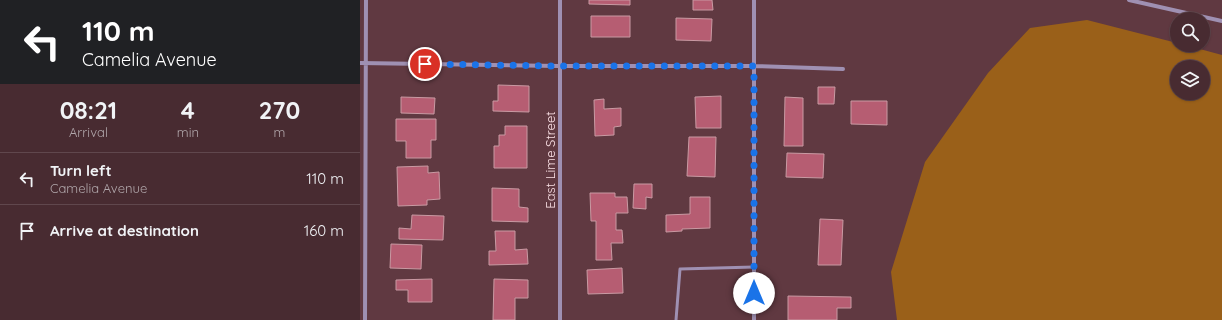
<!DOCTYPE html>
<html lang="en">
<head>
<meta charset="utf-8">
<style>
  :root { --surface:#482b31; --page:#4f3339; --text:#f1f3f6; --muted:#b1a7ab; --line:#60474d }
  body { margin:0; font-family:Quicksand,sans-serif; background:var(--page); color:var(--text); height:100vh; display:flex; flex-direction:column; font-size:15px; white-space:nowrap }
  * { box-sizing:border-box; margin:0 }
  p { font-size:13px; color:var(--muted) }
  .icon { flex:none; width:22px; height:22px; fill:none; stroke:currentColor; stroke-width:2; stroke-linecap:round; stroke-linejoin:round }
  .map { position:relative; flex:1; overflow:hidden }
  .sheet { display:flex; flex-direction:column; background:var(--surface); width:360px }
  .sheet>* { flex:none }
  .top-card { background:#202124; color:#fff; overflow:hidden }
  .tools { position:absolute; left:810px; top:12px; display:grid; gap:8px }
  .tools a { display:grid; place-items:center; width:40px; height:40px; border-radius:50%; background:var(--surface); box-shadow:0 1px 3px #0004,0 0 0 1px var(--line); font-size:20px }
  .pin { position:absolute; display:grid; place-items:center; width:34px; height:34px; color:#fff; margin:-17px; border:2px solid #fff; border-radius:50%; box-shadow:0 1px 4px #0007 }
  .me { position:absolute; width:44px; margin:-22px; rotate:0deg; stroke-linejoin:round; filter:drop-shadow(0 0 3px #0008) }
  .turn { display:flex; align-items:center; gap:14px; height:84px; padding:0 16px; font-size:18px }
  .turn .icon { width:52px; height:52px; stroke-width:2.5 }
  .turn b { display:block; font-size:28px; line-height:34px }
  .eta { display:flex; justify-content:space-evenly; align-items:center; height:68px; text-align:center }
  .eta b { font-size:24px; font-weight:700; line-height:28px }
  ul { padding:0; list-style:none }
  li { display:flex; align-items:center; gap:12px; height:52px; padding:0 16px; border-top:1px solid var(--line) }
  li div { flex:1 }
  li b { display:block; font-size:15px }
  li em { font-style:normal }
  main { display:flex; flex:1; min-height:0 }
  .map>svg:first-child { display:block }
</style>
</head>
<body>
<main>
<section class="sheet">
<div class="top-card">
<div class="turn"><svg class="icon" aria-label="left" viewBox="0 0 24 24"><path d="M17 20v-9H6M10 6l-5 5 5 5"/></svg><div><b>110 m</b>Camelia Avenue</div></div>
</div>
<div class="eta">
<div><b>08:21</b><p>Arrival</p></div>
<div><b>4</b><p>min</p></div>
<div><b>270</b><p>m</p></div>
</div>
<ul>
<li><svg class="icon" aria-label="left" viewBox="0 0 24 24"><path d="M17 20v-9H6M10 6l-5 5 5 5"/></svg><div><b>Turn left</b><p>Camelia Avenue</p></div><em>110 m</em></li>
<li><svg class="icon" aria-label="arrive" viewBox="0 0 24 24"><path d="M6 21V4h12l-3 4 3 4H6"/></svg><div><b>Arrive at destination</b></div><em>160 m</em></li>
</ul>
</section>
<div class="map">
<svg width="862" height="320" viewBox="0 0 862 320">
  <rect width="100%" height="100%" fill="#603941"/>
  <path fill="#9a6019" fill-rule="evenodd" d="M727 20 817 43V45H825L862 55V320H537L531 272 565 162 628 73 670 28ZM817 67H843V93H817Z"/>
  <path fill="#b65d72" stroke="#c99aa3" d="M229 0H270V5L229 4Z
    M333 0H352L353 10H333Z
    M231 16H270V37H231Z
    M316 18 352 19 351 41 316 40Z
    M138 85 169 86V112L133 111V101H138Z
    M458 87H475L474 104H458Z
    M361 96V128H336L335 97Z
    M41 97 75 98 74 114 41 113Z
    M425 97 443 98V146H424Z
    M244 99V109L261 108V126L254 127V135L235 136 234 100Z
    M491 101H527V125L491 124Z
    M36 119H76V140H71V158H46V141H36Z
    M145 126H167V168H134V146H139V135H145Z
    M329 137H356L355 177 327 176Z
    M427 153 464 154 463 178 426 177Z
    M68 166V173L79 172 80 199 67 200V205L38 206 37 167Z
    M274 184H292V198L286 197V209L273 208Z
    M132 188 159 189V207L168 208V222L132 221Z
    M230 193H255V197H267L268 213H256V230H262L263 243H251L252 260H236V221H231Z
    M330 197H350V228L322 229V231L306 232V215L330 214Z
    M52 215 84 216 83 240 39 239V228L51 229Z
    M460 219 483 220 481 265H458Z
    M135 231H155V250L167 249 168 264 129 265V251H136Z
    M31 244 62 245 61 269 30 268Z
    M262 268 263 293 228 294 227 270Z
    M72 279V302H48V290H36V280Z
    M134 279 168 280V298H155V320H133Z
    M428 296 491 297V308H477V320H428Z"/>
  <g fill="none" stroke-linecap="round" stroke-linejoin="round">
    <path stroke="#9f90b2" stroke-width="3" d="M316 320 320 269 394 267"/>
    <path stroke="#9f90b2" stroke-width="4" d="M200 0V320
      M394 0V320
      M769 0 862 21
      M0 63 199 66H394L483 69
      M5 320 6 0"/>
  </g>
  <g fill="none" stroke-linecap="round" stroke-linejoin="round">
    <path stroke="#1a73e8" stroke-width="7" stroke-dasharray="0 12.6" d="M65 64 199 66H394V293"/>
  </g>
  <g text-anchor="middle" stroke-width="4" stroke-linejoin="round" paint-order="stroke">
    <g font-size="13" fill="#f9dfe4" stroke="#603941">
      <text transform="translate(190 160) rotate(-90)" y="5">East Lime Street</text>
    </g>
  </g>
</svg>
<div class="tools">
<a><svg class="icon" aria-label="search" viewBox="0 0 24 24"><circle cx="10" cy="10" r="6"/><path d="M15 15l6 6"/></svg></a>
<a><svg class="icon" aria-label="layers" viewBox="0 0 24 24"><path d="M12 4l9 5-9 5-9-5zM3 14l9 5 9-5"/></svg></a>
</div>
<div class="pin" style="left:65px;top:64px;background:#d93025"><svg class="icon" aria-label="arrive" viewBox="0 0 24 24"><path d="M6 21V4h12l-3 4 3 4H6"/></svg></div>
<svg class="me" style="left:394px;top:293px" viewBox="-20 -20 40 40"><circle r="19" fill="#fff"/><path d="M0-13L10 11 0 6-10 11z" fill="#1a73e8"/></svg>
</div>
</main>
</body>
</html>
